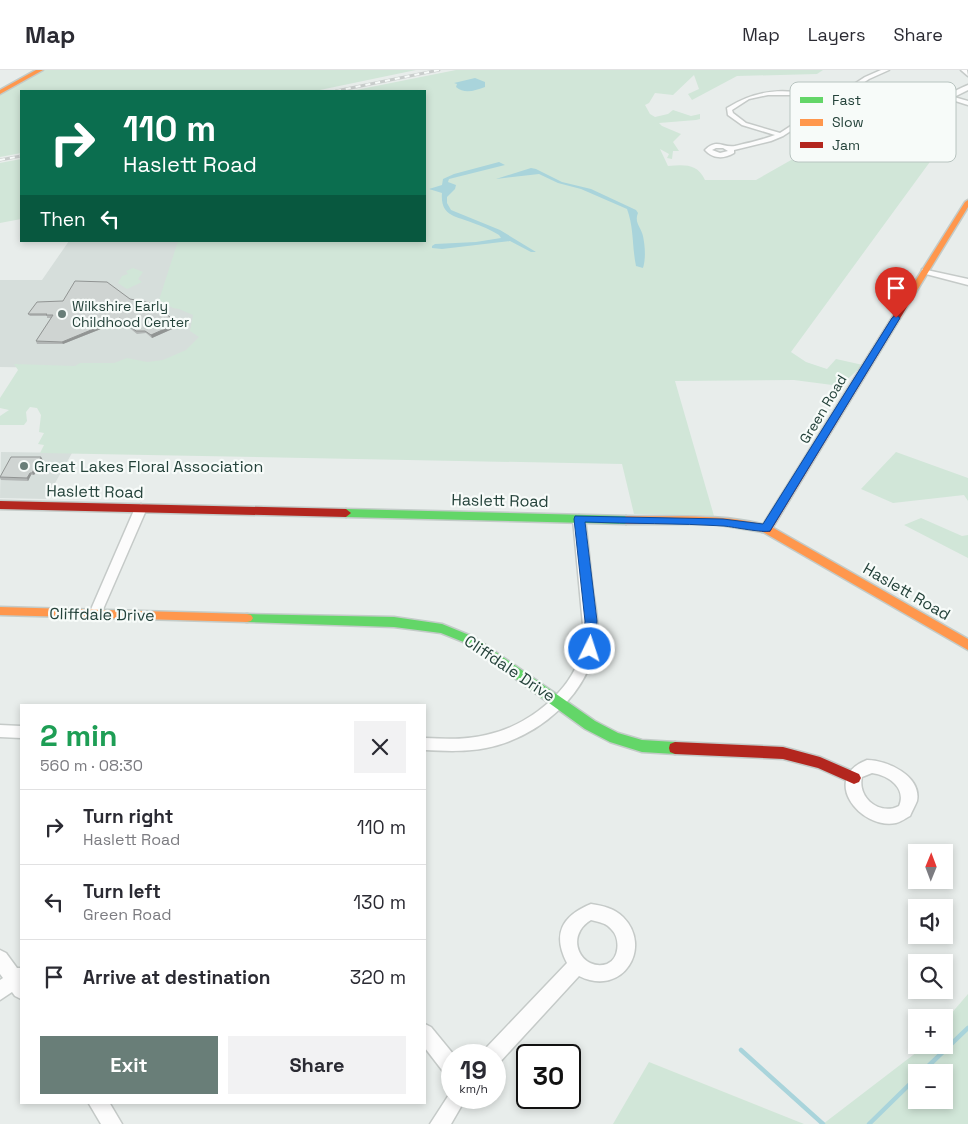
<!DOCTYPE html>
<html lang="en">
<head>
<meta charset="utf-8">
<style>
  :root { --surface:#fff; --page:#f2f2f3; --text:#2b2b33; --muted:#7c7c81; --line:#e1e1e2; --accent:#697e78 }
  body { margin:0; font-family:"Space Grotesk",sans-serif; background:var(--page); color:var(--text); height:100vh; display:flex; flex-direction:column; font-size:19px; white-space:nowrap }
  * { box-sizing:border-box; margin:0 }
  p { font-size:16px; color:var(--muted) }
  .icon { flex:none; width:28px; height:28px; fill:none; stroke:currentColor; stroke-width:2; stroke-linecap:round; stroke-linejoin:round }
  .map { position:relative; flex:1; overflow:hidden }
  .details { position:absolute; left:20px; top:634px; width:406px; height:400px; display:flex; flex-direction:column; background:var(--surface); border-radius:0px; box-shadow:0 2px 8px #0003 }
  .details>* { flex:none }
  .banner { position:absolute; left:20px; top:20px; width:406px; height:152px; border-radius:0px; box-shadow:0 2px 8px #0003; background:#0b6e4f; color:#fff; overflow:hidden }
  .needle { width:32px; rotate:1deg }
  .buttons { position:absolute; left:908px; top:774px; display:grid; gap:10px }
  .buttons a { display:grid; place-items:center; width:45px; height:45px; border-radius:0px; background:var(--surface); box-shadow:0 2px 8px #0003; font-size:25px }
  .speed { position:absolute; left:441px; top:974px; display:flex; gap:10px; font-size:25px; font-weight:700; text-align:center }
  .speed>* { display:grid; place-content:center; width:65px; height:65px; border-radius:50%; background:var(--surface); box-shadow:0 2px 8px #0003; line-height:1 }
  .speed small { font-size:12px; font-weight:400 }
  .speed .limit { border:2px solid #111; border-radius:8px; background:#fff; color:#111 }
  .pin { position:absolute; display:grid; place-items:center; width:42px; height:42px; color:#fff; margin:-51px -21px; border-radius:50% 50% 50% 0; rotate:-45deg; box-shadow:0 0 5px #0007 }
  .pin .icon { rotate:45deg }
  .me { position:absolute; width:55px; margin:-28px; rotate:4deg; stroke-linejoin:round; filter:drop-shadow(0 0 4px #0008) }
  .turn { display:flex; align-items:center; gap:18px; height:105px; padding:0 20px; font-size:22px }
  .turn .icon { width:65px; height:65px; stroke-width:2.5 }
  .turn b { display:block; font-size:35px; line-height:42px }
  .then { display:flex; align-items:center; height:48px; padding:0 20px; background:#0003; gap:10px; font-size:19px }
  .round { display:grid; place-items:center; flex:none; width:52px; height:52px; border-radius:0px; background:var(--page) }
  .headline { display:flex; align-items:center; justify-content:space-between; height:85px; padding:0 20px }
  h1 { font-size:30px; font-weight:800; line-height:38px; color:#1e9e55 }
  .primary-button { display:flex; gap:10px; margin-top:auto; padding:10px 20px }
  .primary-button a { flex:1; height:58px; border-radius:0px; background:var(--accent); color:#fff; font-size:20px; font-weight:800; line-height:58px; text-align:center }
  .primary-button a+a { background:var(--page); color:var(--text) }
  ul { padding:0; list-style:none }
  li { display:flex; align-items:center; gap:15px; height:75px; padding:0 20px; border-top:1px solid var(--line) }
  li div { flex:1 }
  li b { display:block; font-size:19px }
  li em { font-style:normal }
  header { display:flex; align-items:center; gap:30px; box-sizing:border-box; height:70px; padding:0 25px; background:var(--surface); border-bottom:1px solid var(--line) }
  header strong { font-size:24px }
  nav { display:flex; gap:28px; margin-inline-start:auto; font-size:18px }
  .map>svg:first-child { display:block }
</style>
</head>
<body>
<header>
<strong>Map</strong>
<nav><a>Map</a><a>Layers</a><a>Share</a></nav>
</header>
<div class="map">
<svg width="968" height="1054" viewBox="0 0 968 1054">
  <rect width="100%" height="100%" fill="#e8edeb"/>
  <path fill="#d6dedb" d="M69 171H196L215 240 196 290 179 300 0 297V210H42Z
    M1 382 72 383 46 429 0 428Z"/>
  <path fill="#d1e6d8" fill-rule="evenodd" d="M43 0H416L315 21H21V83L0 87V24Z
    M456 0H823L817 4 737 6 692 30 688 24 699 19 694 5 673 25 655 23 649 33 645 35 650 44 655 47 668 44 673 40 691 46 700 44V49L696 50 659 53 662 56 681 64 673 72 679 81H673L672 89 667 88 669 84 660 79 668 96C684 95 697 93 705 110H756L853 55 894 64 951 63 791 282 806 292 827 299 836 289 863 295 840 316 794 310 675 311 714 446 634 444 622 394 40 383 44 375 38 374 44 363 39 362 41 345 37 338 30 337 26 342 27 351 24 355H0V346L9 340 0 338V328L18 300 14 294 75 296 80 293H114L127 288 147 292 163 290 186 280 199 267 190 261 193 245 179 239 173 238 159 230 178 171H425V21H351Z
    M21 89V149L0 153V93Z
    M133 198 143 202 138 209 142 212 127 219 118 213 122 206 128 204 126 201Z
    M896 382 968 408V431L964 425 893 433 861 419Z
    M921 448 962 466 968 465V488L904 455Z
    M968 924V1054H823L917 982 924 975H944V952ZM916 1002H944V1030H916Z
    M649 992 804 1054H613Z"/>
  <path fill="#a9d4db" d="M475 8 485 12V17C476 20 465 25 456 17L457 14 454 13Z
    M499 92 505 95 449 109 448 112 456 115 455 119 447 127V133L451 140 500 160 536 182H531L510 171 442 179 432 178V176L435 174 476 172 501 168 499 165C491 160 482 156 473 153 456 146 440 147 442 123L429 119 442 115 443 109 454 104Z
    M531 98 536 99 562 112 591 119 636 140 638 143C634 153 641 157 643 166 645 176 646 188 643 198L636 196C632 177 634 157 627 139L581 119 558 113 539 104 496 109Z"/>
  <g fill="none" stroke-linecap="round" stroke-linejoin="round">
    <path stroke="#a9d4db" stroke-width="4.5" d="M741 980 823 1054
      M922 1002 968 958
      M869 1054 916 1008"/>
    <g stroke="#c5cac8" stroke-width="3">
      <path id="street" d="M881 0H889L869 9 839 29C863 35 893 44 917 37 935 33 951 22 968 15V20L954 27 968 31V35L949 29 922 40 904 43 883 41 835 32 783 66 771 71 734 80V83C724 89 713 89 705 80 717 68 722 78 735 76 748 73 762 70 775 65L742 55 728 45 727 38C764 15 791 20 833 28L865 7ZM768 25H790L829 31 780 63 746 53 733 43 732 40 749 29ZM716 78H723L728 81 720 83 712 80Z
        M961 0H967L968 6Z
        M922 199 968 209V215L922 203Z
        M141 434 147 438 101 544 99 548H91L89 544 135 438Z
        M579 445 585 449C588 473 590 497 593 521 595 536 599 551 597 567 591 623 540 667 486 678 466 682 445 681 425 680V668C445 669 466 670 486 665 521 658 559 631 575 599 581 588 582 577 584 566L573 449Z
        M0 655 21 656V668L0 667Z
        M867 690C887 690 922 706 917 731 915 736 912 741 910 746 906 748 901 752 896 753 860 760 820 708 867 690ZM872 703C888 705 907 718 899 736 880 746 857 728 862 707Z
        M591 834C603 836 614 838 623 847 653 877 623 928 579 906L500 992 495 993V985H484L486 978 567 893C552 864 562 846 591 834ZM591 850C599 852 607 853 612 860 620 868 620 889 607 894 582 902 563 867 591 850Z
        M0 880 6 883 17 898H21V929L15 926 12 922 0 930V910L3 908 0 904Z
        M425 954 431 957 454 985H452V1006L445 1004 425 978Z
        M452 1020V1028H466L451 1054H430Z
        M88 1032H109L122 1054H101Z"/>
    </g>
    <g stroke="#c3cbc8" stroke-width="3">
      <path id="fast" d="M346 439 626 446 631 450 626 454 346 447 341 443Z
        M247 544 394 547 442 554 474 567 595 651 618 663 642 670 675 672 680 674 681 678 680 682 675 684 642 682 610 672 585 659 466 573 441 563 394 557 247 552 243 551 241 548 243 545Z"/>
    </g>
    <g stroke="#c3cbc8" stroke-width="3">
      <path id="slow" d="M36 0H43L0 24V20Z
        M968 130V137L910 232 903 234 902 232 965 132Z
        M626 446C674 447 723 443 770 456L968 569V580L763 462 714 454H626L621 450Z
        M0 537 247 544 251 545 253 548 251 551 247 552 0 545Z"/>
    </g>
    <g stroke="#c3cbc8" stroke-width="3">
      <path id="jam" d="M903 230 910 232 770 462H762L761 459 762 456Z
        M0 431 346 439 351 443 346 447 0 439Z
        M675 672 783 677 820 687 859 704 861 708 859 712 854 714 818 698 783 689 675 684 670 682 669 678 670 674Z"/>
    </g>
    <use href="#street" fill="#fcfcfc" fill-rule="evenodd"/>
    <use href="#fast" fill="#63d668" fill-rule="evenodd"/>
    <use href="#slow" fill="#ff974d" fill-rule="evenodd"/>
    <use href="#jam" fill="#b3261e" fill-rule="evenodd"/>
    <g stroke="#c9cdcc" stroke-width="3">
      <path id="rail" d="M336 21 439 0
        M0 90 21 86"/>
    </g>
    <use href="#rail" stroke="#f7fbf9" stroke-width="2" stroke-dasharray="5" stroke-linecap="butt"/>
  </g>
  <path fill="#b2b6b5" d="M130 229 179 256 152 268 146 263 137 264 121 251 63 274H37L36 271 51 248H47V246H30L28 244Z
    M43 390 34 405H31L28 411 1 410 0 408V407Z"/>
  <path fill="#919493" d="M120 248 121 251 63 274 62 272Z
    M178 253 179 256 152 268 151 265Z
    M41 387 43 390 34 405 32 403Z
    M30 403 31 405 28 411 27 408Z"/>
  <path fill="#cfd4d2" stroke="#919493" d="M75 211 107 212 130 229 151 233 178 253 151 265 145 261H136L120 248 62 272 36 271 53 245H46L47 244H28L37 232 63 231Z
    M11 387H41L32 403H30L27 408 0 407Z"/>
  <path fill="#1a73e8" stroke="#114b97" d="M896 245 900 248 770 461C763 463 734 457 724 456 678 453 631 454 585 452L597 551 595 579 594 583H585L584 579 585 551 574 449 575 446 723 449 763 454 892 248Z"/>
  <g fill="#697e78" stroke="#f7fbf9" stroke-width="2">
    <circle cx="62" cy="244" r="5"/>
    <circle cx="24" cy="396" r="5"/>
  </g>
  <g text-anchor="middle" stroke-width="4.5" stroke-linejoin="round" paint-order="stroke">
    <g font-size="14" fill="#24423a" stroke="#f7fbf9" text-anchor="start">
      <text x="72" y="241">Wilkshire Early<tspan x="72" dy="16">Childhood Center</tspan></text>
    </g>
    <g font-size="14" fill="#24423a" stroke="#f7fbf9">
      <text transform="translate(823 339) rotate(-59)" y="5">Green Road</text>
    </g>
    <g font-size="16" fill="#24423a" stroke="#f7fbf9" text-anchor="start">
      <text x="34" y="402">Great Lakes Floral Association</text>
    </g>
    <g font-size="16" fill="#24423a" stroke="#f7fbf9">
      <text transform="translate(95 421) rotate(1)" y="6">Haslett Road</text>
      <text transform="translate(500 430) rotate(1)" y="6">Haslett Road</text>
      <text transform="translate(907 521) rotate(30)" y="6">Haslett Road</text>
      <text transform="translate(102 544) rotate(1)" y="6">Cliffdale Drive</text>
      <text transform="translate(510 598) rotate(34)" y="6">Cliffdale Drive</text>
    </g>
  </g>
  <rect x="790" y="12" width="166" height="80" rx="8" fill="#f7fbf9" stroke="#b8c4c0" stroke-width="1"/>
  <rect x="800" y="27" width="23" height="6" fill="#63d668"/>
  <rect x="800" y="49" width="23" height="7" fill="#ff974d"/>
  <rect x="800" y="72" width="23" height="6" fill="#b3261e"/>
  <g font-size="14" fill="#24423a">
    <text x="832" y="35">Fast</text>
    <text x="832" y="57">Slow</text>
    <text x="832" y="80">Jam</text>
  </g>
</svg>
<div class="buttons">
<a><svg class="needle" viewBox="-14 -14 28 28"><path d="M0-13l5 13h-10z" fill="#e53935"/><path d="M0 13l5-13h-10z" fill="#7c7c81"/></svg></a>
<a><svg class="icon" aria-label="sound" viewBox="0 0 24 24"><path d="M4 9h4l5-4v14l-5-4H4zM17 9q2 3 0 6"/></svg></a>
<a><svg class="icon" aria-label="search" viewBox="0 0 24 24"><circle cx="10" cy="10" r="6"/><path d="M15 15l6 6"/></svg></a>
<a>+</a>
<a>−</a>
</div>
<div class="speed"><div>19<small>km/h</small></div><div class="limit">30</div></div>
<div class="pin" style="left:896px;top:248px;background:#d93025"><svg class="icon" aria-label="arrive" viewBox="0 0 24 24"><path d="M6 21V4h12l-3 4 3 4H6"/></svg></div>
<svg class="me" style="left:590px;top:579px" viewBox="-20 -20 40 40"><circle r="17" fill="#1a73e8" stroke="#fff" stroke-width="3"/><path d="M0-11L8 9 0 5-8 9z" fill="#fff"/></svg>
<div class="banner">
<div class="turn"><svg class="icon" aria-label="right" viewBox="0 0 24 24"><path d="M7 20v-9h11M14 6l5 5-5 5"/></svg><div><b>110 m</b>Haslett Road</div></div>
<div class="then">Then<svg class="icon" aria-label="left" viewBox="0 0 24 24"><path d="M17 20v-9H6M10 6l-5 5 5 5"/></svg></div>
</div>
<section class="details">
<div class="headline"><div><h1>2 min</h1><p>560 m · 08:30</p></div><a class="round"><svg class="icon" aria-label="close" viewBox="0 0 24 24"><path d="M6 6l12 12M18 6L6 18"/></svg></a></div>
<ul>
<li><svg class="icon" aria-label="right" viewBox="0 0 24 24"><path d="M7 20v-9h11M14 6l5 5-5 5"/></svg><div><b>Turn right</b><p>Haslett Road</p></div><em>110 m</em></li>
<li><svg class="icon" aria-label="left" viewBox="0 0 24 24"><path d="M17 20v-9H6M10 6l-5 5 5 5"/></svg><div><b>Turn left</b><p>Green Road</p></div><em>130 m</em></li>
<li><svg class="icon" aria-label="arrive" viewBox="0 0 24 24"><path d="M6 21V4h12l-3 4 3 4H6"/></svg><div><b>Arrive at destination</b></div><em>320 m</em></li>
</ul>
<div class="primary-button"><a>Exit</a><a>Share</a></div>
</section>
</div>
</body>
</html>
